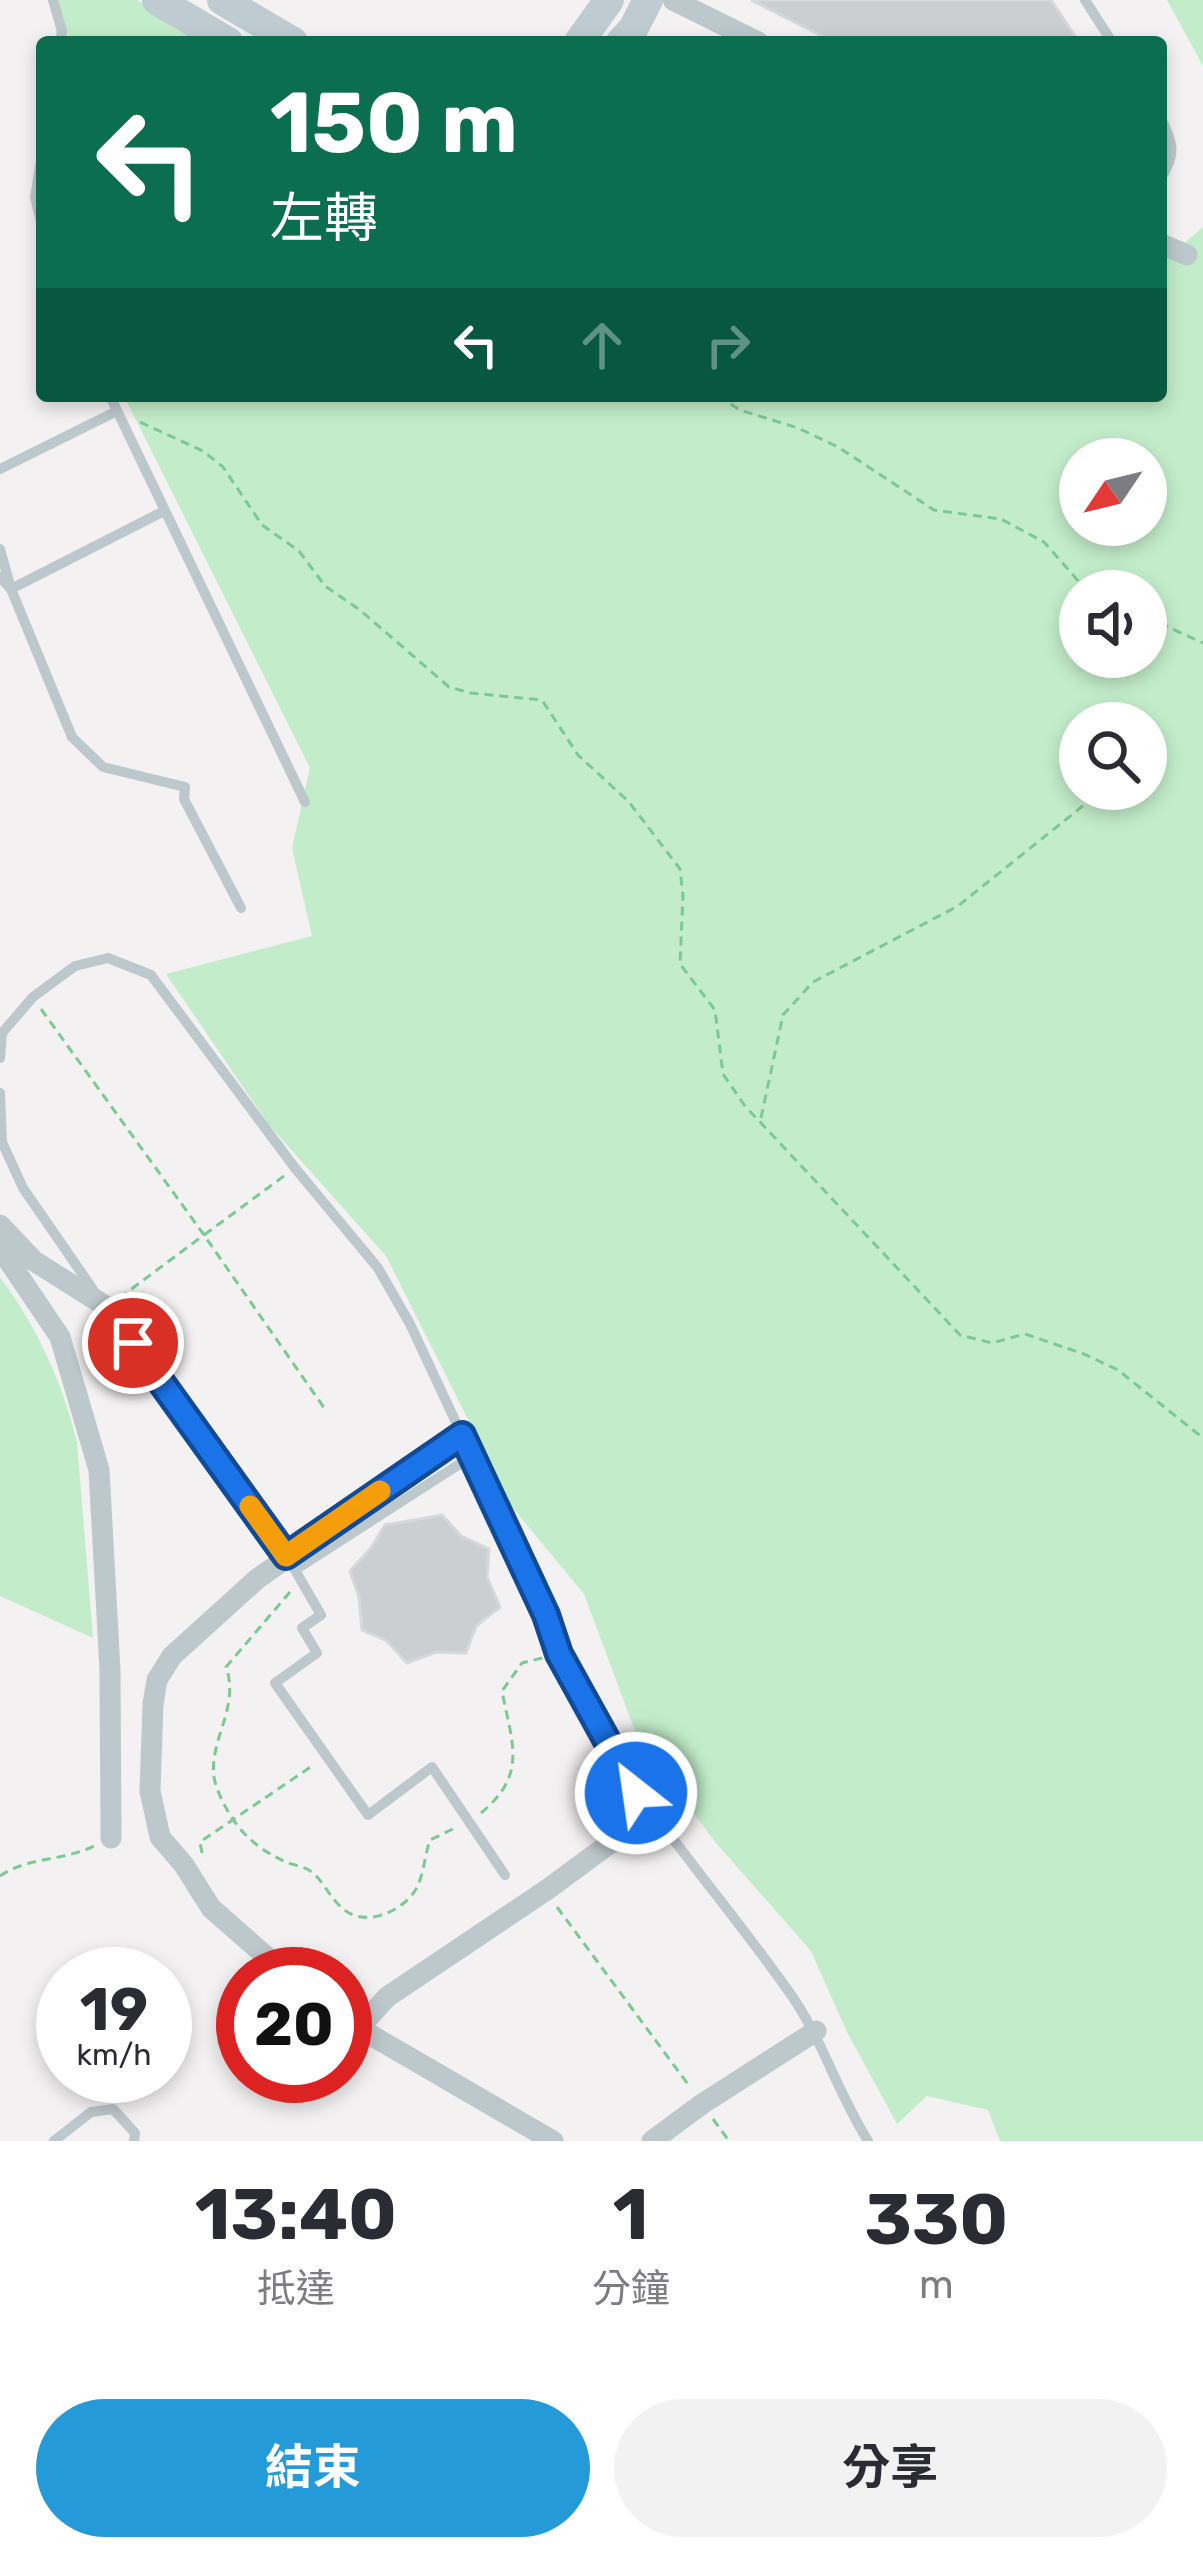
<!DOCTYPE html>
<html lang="zh-TW">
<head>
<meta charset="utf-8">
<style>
  :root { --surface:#fff; --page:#f2f2f3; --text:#2b2b33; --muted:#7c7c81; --accent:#259ad9 }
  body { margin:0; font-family:Rubik,"Noto Sans TC",sans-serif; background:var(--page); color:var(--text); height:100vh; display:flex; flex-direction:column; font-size:45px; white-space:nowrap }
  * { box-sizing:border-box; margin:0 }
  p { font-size:39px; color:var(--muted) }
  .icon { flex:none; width:66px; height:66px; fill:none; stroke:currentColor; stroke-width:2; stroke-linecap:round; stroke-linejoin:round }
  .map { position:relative; height:2141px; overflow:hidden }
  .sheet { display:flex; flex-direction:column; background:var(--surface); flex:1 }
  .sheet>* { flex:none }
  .hud { position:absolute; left:36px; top:36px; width:1131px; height:366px; border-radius:12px; box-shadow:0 6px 18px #0003; background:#0b6e4f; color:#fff; overflow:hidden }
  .needle { width:78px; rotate:235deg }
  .controls { position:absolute; left:1059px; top:438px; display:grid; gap:24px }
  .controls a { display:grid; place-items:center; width:108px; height:108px; border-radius:50%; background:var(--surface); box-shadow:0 6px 18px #0003; font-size:60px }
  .speed { position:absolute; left:36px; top:1947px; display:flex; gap:24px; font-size:60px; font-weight:700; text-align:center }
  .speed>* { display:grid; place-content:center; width:156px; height:156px; border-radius:50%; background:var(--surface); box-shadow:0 6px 18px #0003; line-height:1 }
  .speed small { font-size:30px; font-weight:400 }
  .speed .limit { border:18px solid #d22; background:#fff; color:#111 }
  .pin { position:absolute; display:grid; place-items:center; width:102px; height:102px; color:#fff; margin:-51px; border:6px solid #fff; border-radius:50%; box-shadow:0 3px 12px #0007 }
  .me { position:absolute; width:132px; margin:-66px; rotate:330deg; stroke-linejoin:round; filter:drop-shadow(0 0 9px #0008) }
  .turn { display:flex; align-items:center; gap:42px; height:252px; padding:0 36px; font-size:54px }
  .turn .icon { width:156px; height:156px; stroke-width:2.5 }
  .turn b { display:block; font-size:84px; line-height:102px }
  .lanes { display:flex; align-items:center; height:114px; padding:0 36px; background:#0003; justify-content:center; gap:60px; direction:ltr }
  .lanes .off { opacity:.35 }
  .eta { display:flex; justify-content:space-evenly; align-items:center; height:204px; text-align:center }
  .eta b { font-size:72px; font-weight:700; line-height:84px }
  .cta { display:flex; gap:24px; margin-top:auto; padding:24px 36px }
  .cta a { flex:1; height:138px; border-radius:72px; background:var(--accent); color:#fff; font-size:48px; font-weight:700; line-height:138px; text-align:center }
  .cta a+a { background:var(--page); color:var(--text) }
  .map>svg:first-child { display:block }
</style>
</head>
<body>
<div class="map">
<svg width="1203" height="2141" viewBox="0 0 1203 2141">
  <rect width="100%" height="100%" fill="#f3f1f1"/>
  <path fill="#c3edca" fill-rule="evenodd" d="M55 0H137L207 42H57Z
    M1167 0H1203V66Z
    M1203 227V2141H1000L988 2110 927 2096 897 2124 847 2032 811 1951 716 1843 638 1739 584 1594 512 1507 386 1256 269 1125 166 974 312 936 292 848 310 768 124 396H1161V263ZM1080 459H1146V525H1080ZM1080 591H1146V657H1080ZM1080 723H1146V789H1080Z
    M0 1277C37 1327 62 1381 77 1442L93 1638 0 1596Z"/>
  <path fill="#cbcfd2" stroke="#d5d8dc" stroke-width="3" d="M751 0H1051L1079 42H834Z
    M442 1515 461 1536 489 1549 487 1577 500 1607 476 1626 466 1653 436 1652 407 1663 387 1641 362 1630 359 1597 350 1571 371 1548 385 1525Z"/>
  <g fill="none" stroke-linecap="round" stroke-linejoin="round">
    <path stroke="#7dc993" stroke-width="3" stroke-dasharray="9 6" stroke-linecap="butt" d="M718 396 740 410 798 428 838 447 934 510 1001 519 1044 542 1087 591
      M140 422 203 451 223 467 262 525 299 551 325 586 360 610 449 687 471 693 542 700 578 755 629 802 680 869 683 896 680 964 715 1010 723 1074 745 1106 960 1335 992 1343 1025 1334 1084 1354 1118 1370 1203 1438
      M1146 617 1203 643
      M41 1009 204 1235 122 1296
      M761 1118 783 1015 813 982 958 906 1084 805
      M284 1176 204 1235 327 1412
      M290 1592 226 1667C242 1712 200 1749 218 1791 232 1825 252 1847 286 1862 294 1865 305 1867 312 1872 326 1884 331 1902 349 1913 372 1926 408 1908 418 1885 424 1872 425 1854 430 1840L457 1827
      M481 1813C528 1774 512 1744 502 1691L522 1663 546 1657
      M202 1853 200 1842 312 1766
      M0 1876C27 1857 64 1861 94 1846
      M557 1907 690 2087
      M713 2119 729 2141"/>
    <path stroke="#bdc8cc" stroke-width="10" d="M53 0 62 31 60 42
      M1085 0 1112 42
      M1161 119C1174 143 1176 155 1161 178
      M42 155 35 197 42 226
      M110 396 305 802
      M0 469 117 411
      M0 549 11 589 72 737 103 767 185 787 184 799 241 908
      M0 577 11 589 164 511
      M0 1058 2 1033 33 997 75 966 108 958 151 975 295 1168 378 1268 410 1324 546 1615C595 1761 700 1866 787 1989 822 2037 836 2090 868 2141
      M0 1093 2 1142 23 1188 94 1291
      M472 1456 295 1570 321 1615 302 1628 317 1653 275 1683 368 1815 432 1767 505 1875
      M54 2141 91 2112 113 2109 135 2133 134 2141"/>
    <path stroke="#bdc8cc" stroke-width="21" d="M673 0 758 42
      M1161 244 1187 255
      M0 1225 34 1261 107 1307 286 1556
      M0 1248 60 1337 99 1470 110 1670 111 1838
      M286 1974 211 1908 184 1865 160 1837 150 1791 153 1704 157 1680 172 1656 257 1579 462 1435
      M345 2020 553 2141
      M360 2027 387 1997 548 1889 651 1813
      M652 2141 702 2104 816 2031"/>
    <path stroke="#becbd1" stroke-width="30" d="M157 0 228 42
      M222 0 293 42
      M579 42 609 0
      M621 42 633 29 648 0"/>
  </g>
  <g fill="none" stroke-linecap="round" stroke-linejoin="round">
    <g stroke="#114b97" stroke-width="30">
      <path id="route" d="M133 1343 286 1556 462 1435 546 1615 559 1654 636 1793"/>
    </g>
    <use href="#route" stroke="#1a73e8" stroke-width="21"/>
    <path stroke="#f59e0b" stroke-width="21" d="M250 1506 286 1556 380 1491"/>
  </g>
</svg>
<div class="controls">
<a><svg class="needle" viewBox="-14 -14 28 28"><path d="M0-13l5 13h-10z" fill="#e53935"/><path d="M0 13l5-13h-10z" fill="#7c7c81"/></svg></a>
<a><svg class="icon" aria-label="sound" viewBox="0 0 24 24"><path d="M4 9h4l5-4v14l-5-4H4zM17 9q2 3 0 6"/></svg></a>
<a><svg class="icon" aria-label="search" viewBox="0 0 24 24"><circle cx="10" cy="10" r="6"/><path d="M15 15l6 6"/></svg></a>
</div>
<div class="speed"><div>19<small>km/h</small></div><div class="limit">20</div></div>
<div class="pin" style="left:133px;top:1343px;background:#d93025"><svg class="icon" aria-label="arrive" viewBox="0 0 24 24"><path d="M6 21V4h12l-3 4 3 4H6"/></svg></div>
<svg class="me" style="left:636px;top:1793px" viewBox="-20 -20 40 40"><circle r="17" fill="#1a73e8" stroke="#fff" stroke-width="3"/><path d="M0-11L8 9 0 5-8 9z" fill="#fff"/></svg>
<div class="hud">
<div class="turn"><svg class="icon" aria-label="left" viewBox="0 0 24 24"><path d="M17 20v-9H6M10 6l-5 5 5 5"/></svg><div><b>150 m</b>左轉</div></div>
<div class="lanes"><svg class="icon" aria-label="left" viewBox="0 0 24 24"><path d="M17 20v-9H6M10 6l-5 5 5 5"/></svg><svg class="icon off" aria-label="ahead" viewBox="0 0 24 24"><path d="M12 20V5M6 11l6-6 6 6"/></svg><svg class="icon off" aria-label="right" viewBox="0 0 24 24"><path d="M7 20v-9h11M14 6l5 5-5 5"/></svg></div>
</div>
</div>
<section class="sheet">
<div class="eta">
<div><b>13:40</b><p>抵達</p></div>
<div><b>1</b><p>分鐘</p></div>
<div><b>330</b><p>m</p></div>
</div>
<div class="cta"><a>結束</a><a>分享</a></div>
</section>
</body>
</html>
